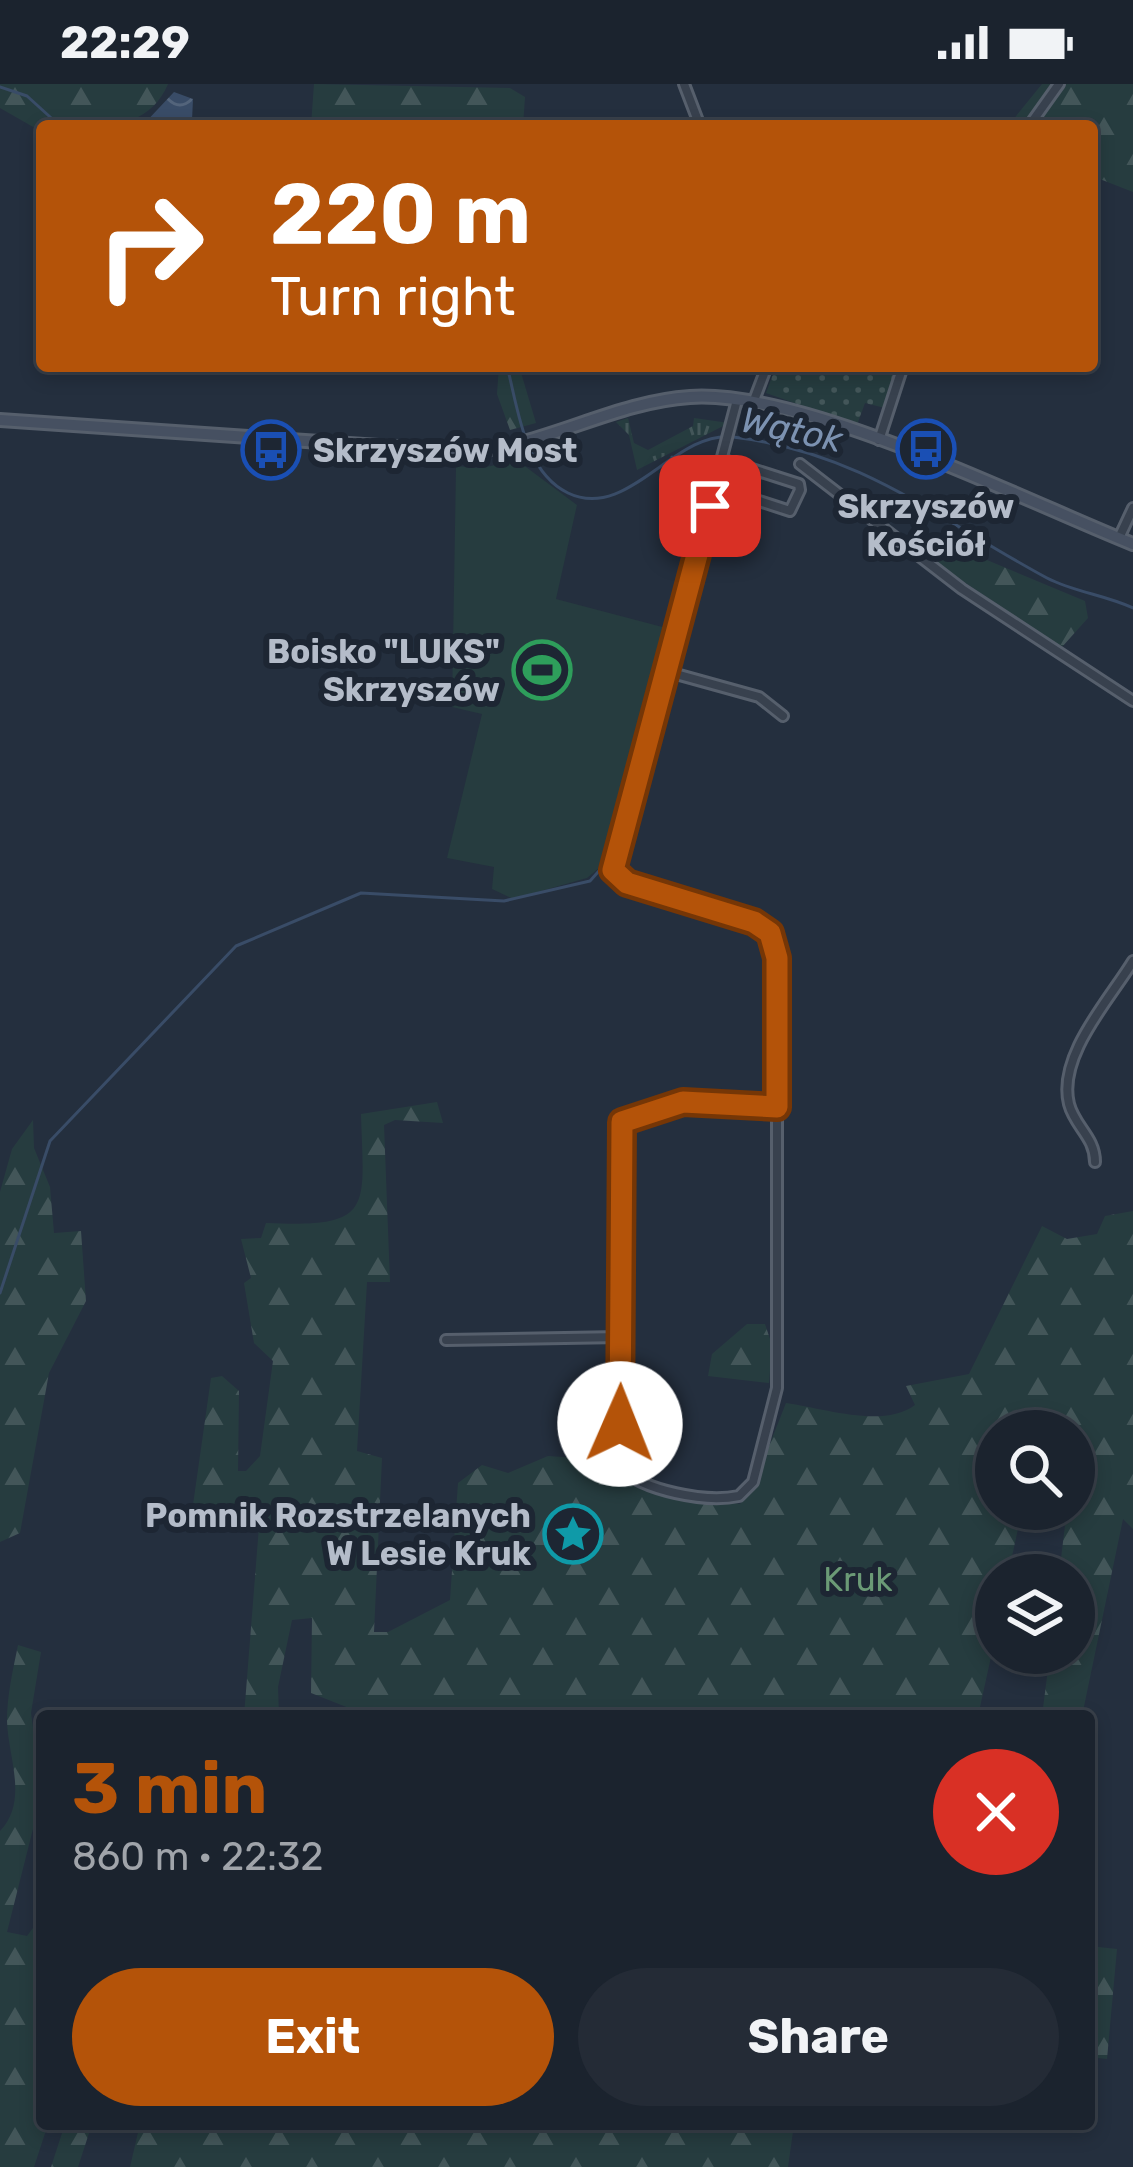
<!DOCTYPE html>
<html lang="en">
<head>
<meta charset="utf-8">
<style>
  :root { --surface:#1b232e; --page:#242b36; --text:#f1f3f6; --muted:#a0a4aa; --line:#39404a; --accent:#b45309 }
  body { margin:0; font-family:Rubik,sans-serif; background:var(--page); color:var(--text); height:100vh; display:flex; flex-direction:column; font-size:45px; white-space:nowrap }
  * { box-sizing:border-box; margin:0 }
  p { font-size:39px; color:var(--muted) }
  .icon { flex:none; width:66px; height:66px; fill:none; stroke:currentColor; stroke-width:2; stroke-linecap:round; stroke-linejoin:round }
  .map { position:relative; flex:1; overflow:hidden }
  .side { position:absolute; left:36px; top:1626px; width:1059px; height:420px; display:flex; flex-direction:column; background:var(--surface); border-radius:12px; box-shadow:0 6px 18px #0003,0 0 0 3px var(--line) }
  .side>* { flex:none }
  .top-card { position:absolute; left:36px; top:36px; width:1062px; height:252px; border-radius:12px; box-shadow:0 6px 18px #0003,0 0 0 3px var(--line); background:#b45309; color:#fff; overflow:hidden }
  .controls { position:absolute; left:975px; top:1326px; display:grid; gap:24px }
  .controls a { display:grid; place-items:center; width:120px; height:120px; border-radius:50%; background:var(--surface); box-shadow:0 6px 18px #0003,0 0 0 3px var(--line); font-size:60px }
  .pin { position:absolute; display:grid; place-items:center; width:102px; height:102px; color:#fff; margin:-51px; border-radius:24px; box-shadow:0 6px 18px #0006 }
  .me { position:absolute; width:132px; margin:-66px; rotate:1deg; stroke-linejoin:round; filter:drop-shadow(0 0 9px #0008) }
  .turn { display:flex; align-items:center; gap:42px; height:252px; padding:0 36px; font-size:54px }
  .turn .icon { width:156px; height:156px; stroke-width:2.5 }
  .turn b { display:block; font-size:84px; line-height:102px }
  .round { display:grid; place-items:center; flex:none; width:126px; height:126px; border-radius:63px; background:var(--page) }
  .summary { display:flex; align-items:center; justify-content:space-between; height:204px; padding:0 36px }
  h1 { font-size:72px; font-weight:700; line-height:90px; color:var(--accent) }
  .button { display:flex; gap:24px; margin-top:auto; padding:24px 36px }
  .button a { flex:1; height:138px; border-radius:72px; background:var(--accent); color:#fff; font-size:48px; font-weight:700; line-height:138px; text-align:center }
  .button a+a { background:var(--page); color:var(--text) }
  .status { display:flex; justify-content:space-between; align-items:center; height:84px; padding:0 60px; background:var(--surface); direction:ltr }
  .status svg { height:33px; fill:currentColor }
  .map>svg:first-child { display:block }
</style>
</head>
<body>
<div class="status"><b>22:29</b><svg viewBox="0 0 49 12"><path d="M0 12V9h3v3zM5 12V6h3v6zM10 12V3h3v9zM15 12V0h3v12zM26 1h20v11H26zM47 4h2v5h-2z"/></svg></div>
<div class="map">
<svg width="1133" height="2083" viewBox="0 0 1133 2083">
  <defs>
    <pattern id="grass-tufts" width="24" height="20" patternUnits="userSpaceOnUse" patternTransform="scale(3)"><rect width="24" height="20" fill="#263c3f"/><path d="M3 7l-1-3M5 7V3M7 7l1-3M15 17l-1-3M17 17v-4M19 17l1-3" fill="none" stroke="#435659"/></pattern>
    <pattern id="forest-firs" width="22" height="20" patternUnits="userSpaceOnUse" patternTransform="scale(3)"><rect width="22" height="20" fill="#263c3f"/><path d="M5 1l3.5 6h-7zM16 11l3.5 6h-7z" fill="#435659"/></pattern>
    <pattern id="park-dots" width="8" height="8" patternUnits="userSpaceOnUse" patternTransform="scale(3)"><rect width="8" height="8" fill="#263c3f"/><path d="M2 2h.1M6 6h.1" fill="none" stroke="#435659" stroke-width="1.8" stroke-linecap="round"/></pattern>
    <pattern id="water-waves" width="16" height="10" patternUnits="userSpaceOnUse" patternTransform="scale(3)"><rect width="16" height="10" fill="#394c67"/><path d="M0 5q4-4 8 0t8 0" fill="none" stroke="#53647b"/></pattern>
  </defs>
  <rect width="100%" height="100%" fill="#242f3e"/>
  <path fill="url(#grass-tufts)" d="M628 334 634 359 648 366 693 342 694 334 729 339 637 386 629 351 616 338Z"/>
  <path fill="url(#forest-firs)" d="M0 0H168C146 52 89 42 42 42V48L0 24Z
    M314 0 510 4 525 13 523 42H311Z
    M1042 0H1133V108L1092 92V42H1008Z
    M499 282H519L536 339 510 346 497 310Z
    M941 449 975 471 1085 517 1088 534 1062 563 940 482 913 473 928 451Z
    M437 1018 443 1039 395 1036 384 1041 390 1198H367L357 1367 382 1374 374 1548H388L450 1516 458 1399 482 1381 508 1389 548 1372 606 1376 653 1407 740 1420 752 1405 786 1319C823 1324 883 1345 915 1321L906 1302 969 1290 1042 1142 1067 1155 1097 1150 1105 1132 1133 1127V1445L1123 1435 1082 1632H1042L1050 1569H1074V1491H1059L1067 1425H1074V1347H996V1425H1037L1021 1431 1008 1491H996V1550L978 1632H352L354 1626 311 1609 312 1534 292 1536 278 1603 279 1632H244L260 1430 192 1428 211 1294 222 1292 239 1307 238 1387H246L260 1372 273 1277 254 1259 244 1199 251 1194 241 1155 261 1154 266 1139C374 1144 364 1126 361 1030Z
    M33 1036 34 1064 50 1103 54 1149 81 1147 86 1217 49 1289 20 1449 0 1458V1108L12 1065Z
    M747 1240H765L772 1261 769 1299 708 1292 712 1270Z
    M18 1561 41 1568 31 1629 42 1709 7 1848 27 1852 42 1832V2040H48L34 2083H0V1747C29 1717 8 1673 7 1637 7 1611 13 1586 18 1561Z
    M1089 1862 1117 1865 1107 1975 1089 1973Z
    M65 2040H92L78 2083H51Z
    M140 2040H794L788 2083H130Z"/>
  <path fill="url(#park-dots)" d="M776 282H897L885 324 865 319 857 341 766 309Z"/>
  <path fill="#263c3f" d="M518 377 577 421 556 515 670 545 598 785 587 794 513 815 492 805 494 783 447 774 482 630 452 623 456 382 479 384Z"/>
  <path fill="url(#water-waves)" d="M174 8 193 15 192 36 186 42H142Z"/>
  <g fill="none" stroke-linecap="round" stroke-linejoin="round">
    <path stroke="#394c67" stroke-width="3" d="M0 3 27 12 60 42
      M507 282C518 324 524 388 568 409 628 438 674 346 733 353 861 368 939 436 1047 494 1074 508 1105 511 1133 524
      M669 544 701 419 672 373
      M639 654 665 559
      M0 1209 50 1057 236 862 361 809 504 817 590 797 606 779 635 668"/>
    <g stroke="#565f6c" stroke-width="14">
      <path id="street" d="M684 0 700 42
        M1029 42 1059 0
        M737 316 613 786 627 799 754 838 773 853 777 874V1304L753 1398 739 1412C706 1419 643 1407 619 1383L622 1038 683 1018 777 1023
        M753 319 767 282
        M879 356 903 282
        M800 380 962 505 1133 617
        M716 403 790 427 800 406 799 400 724 376
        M1119 454 1133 424
        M665 587 759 613 783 632
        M1095 1078C1095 1053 1075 1043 1069 1020 1057 972 1110 915 1133 877
        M446 1256 621 1253"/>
    </g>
    <g stroke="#565f6c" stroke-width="16">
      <path id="secondary" d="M0 336 467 368C544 363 613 318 690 313 802 305 1023 416 1133 460"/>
    </g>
    <use href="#street" stroke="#38414e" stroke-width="8"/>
    <use href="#secondary" stroke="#465061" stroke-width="10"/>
  </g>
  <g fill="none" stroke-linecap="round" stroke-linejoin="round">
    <g stroke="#753606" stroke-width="30">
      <path id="route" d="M620 1340 622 1038 683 1018 777 1023V874L770 849 754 838 627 799 613 786 710 422"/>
    </g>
    <use href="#route" stroke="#b45309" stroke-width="21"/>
  </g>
  <defs>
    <g id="bus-ring" transform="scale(3)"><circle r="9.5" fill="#1d2633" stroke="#1a4fb4" stroke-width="1.5"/><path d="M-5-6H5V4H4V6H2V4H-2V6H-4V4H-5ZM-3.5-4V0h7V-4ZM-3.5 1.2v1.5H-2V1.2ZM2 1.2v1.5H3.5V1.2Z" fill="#1a4fb4"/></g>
    <g id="stadium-ring" transform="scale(3)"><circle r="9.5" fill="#1d2633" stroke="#2e9e5b" stroke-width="1.5"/><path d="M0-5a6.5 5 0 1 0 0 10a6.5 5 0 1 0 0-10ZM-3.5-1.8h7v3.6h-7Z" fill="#2e9e5b"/></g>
    <g id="sight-ring" transform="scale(3)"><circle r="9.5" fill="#1d2633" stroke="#0f9aa8" stroke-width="1.5"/><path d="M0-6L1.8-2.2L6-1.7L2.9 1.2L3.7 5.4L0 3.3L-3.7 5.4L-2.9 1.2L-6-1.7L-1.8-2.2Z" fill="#0f9aa8"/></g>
  </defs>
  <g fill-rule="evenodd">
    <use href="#bus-ring" x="926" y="365"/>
    <use href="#bus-ring" x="271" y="366"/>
    <use href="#stadium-ring" x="542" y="586"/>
    <use href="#sight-ring" x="573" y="1450"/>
  </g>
  <g text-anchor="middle" stroke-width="12" stroke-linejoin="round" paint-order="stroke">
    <g font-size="33" font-weight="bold" fill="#b4bcc9" stroke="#1d2633" text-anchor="end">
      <text x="313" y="378" text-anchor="start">Skrzyszów Most</text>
      <text x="926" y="434" text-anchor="middle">Skrzyszów<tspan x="926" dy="38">Kościół</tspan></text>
      <text x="500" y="579">Boisko "LUKS"<tspan x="500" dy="38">Skrzyszów</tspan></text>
      <text x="531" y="1443">Pomnik Rozstrzelanych<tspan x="531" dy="38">W Lesie Kruk</tspan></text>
    </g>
    <g font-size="33" fill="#6b9a76" stroke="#1d2633">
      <text x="858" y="1507">Kruk</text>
    </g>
    <g font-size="36" font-style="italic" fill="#7c92b1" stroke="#1d2633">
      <text transform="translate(792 345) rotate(12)" y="13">Wątok</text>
    </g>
  </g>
</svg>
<div class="controls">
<a><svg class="icon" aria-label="search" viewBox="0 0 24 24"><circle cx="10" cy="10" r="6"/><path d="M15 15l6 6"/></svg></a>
<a><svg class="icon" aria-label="layers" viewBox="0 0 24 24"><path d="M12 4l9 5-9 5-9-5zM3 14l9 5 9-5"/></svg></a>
</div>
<div class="pin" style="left:710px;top:422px;background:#d93025"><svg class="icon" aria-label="arrive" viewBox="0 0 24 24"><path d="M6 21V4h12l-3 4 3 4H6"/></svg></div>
<svg class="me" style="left:620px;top:1340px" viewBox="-20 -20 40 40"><circle r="19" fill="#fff"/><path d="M0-13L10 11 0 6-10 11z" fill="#b45309"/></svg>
<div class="top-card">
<div class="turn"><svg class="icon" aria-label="right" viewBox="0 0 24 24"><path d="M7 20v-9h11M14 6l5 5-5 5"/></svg><div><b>220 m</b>Turn right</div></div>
</div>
<section class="side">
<div class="summary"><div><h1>3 min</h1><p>860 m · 22:32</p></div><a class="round" style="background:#d93025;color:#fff"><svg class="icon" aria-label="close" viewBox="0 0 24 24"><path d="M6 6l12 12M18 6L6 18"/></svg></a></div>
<div class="button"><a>Exit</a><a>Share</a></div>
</section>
</div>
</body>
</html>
